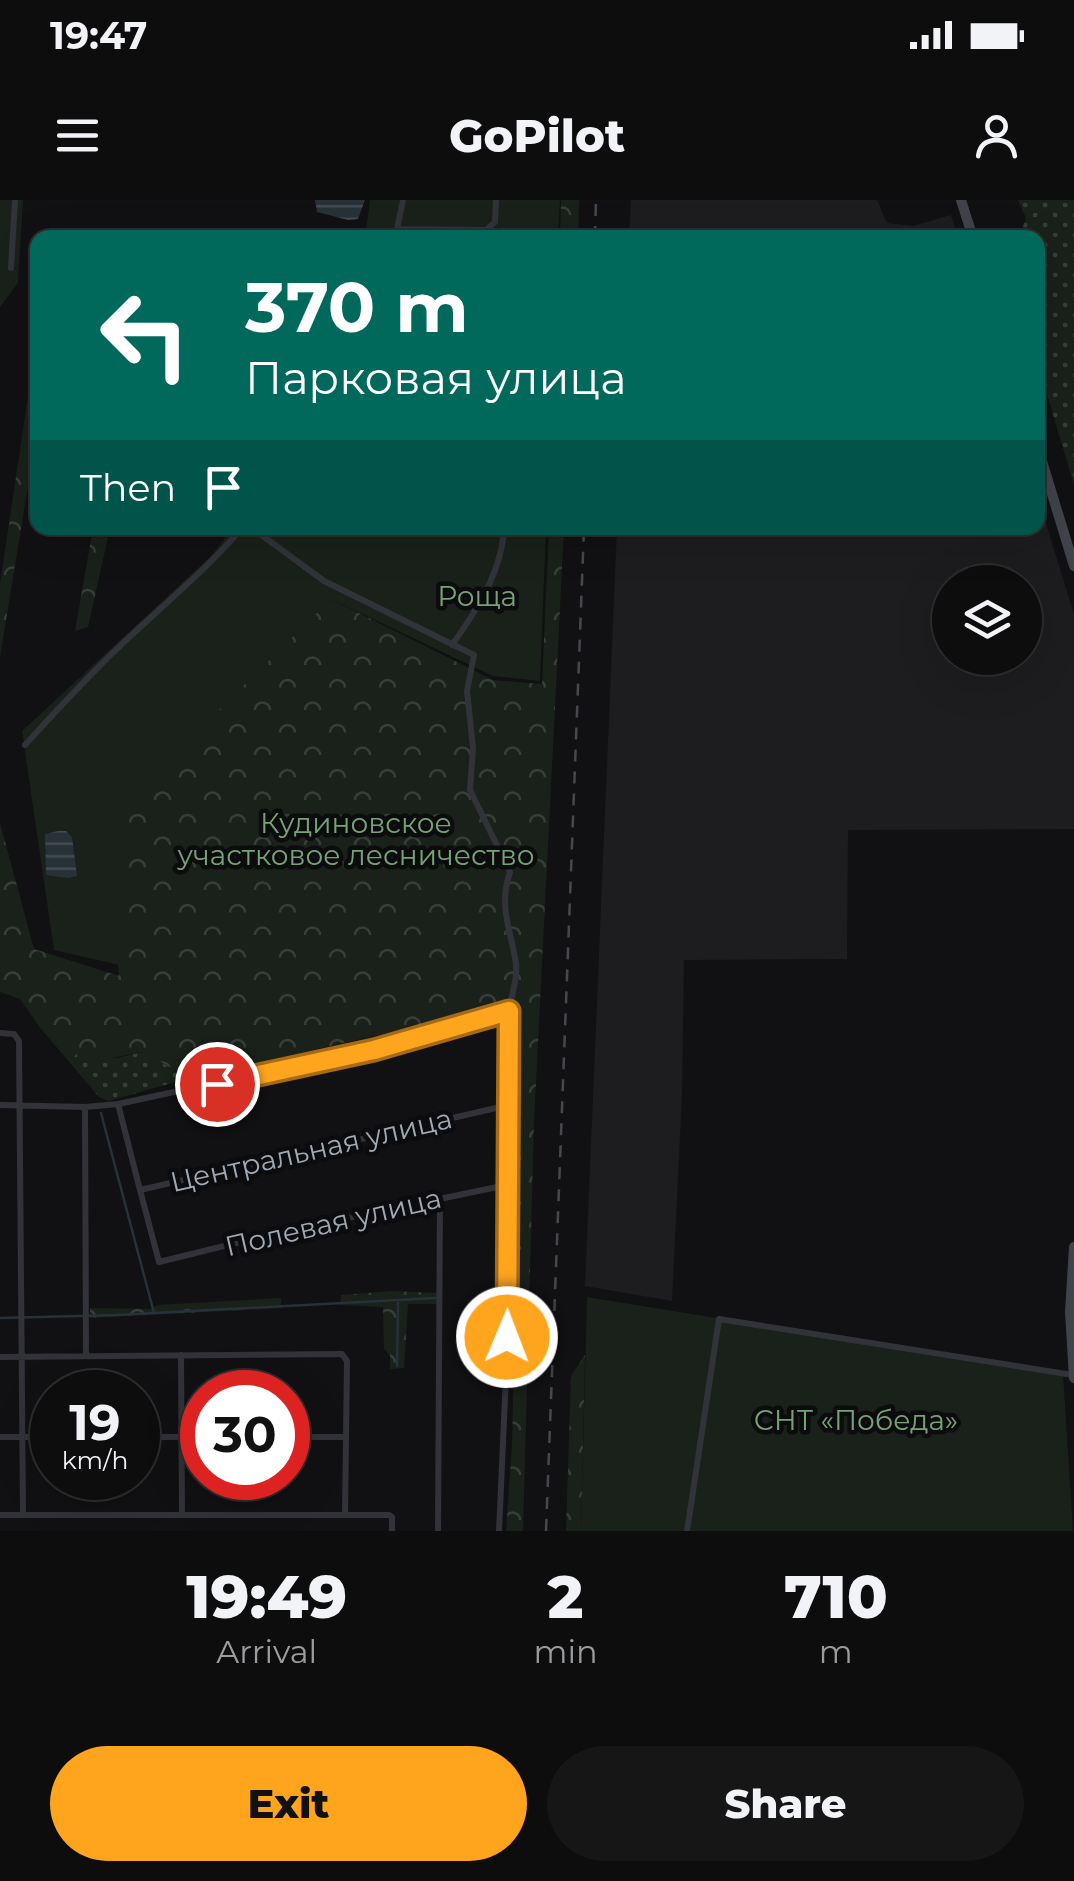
<!DOCTYPE html>
<html lang="en">
<head>
<meta charset="utf-8">
<style>
  :root { --surface:#0d0d0e; --page:#161617; --text:#f1f3f6; --muted:#9a9c9e; --line:#2d2d2e; --accent:#ffa51d }
  body { margin:0; font-family:Montserrat,sans-serif; background:var(--page); color:var(--text); height:100vh; display:flex; flex-direction:column; font-size:38px; white-space:nowrap }
  * { box-sizing:border-box; margin:0 }
  p { font-size:32px; color:var(--muted) }
  .icon { flex:none; width:55px; height:55px; fill:none; stroke:currentColor; stroke-width:2; stroke-linecap:round; stroke-linejoin:round }
  .map { position:relative; height:1331px; overflow:hidden }
  .panel { display:flex; flex-direction:column; background:var(--surface); flex:1 }
  .panel>* { flex:none }
  .banner { position:absolute; left:30px; top:30px; width:1015px; height:305px; border-radius:20px; box-shadow:0 10px 40px #0002,0 0 0 2px var(--line); background:#00695c; color:#fff; overflow:hidden }
  .buttons { position:absolute; left:932px; top:365px; display:grid; gap:20px }
  .buttons a { display:grid; place-items:center; width:110px; height:110px; border-radius:50%; background:var(--surface); box-shadow:0 10px 40px #0002,0 0 0 2px var(--line); font-size:50px }
  .speed { position:absolute; left:30px; top:1170px; display:flex; gap:20px; font-size:50px; font-weight:700; text-align:center }
  .speed>* { display:grid; place-content:center; width:130px; height:130px; border-radius:50%; background:var(--surface); box-shadow:0 10px 40px #0002,0 0 0 2px var(--line); line-height:1 }
  .speed small { font-size:25px; font-weight:400 }
  .speed .limit { border:15px solid #d22; background:#fff; color:#111 }
  .pin { position:absolute; display:grid; place-items:center; width:85px; height:85px; color:#fff; margin:-42px; border:5px solid #fff; border-radius:50%; box-shadow:0 2px 10px #0007 }
  .me { position:absolute; width:110px; margin:-55px; rotate:1deg; stroke-linejoin:round; filter:drop-shadow(0 0 8px #0008) }
  .turn { display:flex; align-items:center; gap:35px; height:210px; padding:0 50px; font-size:45px }
  .turn .icon { width:130px; height:130px; stroke-width:2.5 }
  .turn b { display:block; font-size:70px; line-height:85px }
  .then { display:flex; align-items:center; height:95px; padding:0 50px; background:#0003; gap:20px; font-size:38px }
  .eta { display:flex; justify-content:space-evenly; align-items:center; height:170px; text-align:center }
  .eta b { font-size:60px; font-weight:800; line-height:70px }
  .cta { display:flex; gap:20px; margin-top:auto; padding:20px 50px }
  .cta a { flex:1; height:115px; border-radius:60px; background:var(--accent); color:#111; font-size:40px; font-weight:800; line-height:115px; text-align:center }
  .cta a+a { background:var(--page); color:var(--text) }
  .status { display:flex; justify-content:space-between; align-items:center; height:70px; padding:0 50px; background:var(--surface); direction:ltr }
  .status svg { height:28px; fill:currentColor }
  header { display:flex; justify-content:space-between; align-items:center; height:130px; padding:0 50px; background:var(--surface); font-size:45px; font-weight:800 }
  .map>svg:first-child { display:block }
</style>
</head>
<body>
<div class="status"><b>19:47</b><svg viewBox="0 0 49 12"><path d="M0 12V9h3v3zM5 12V6h3v6zM10 12V3h3v9zM15 12V0h3v12zM26 1h20v11H26zM47 4h2v5h-2z"/></svg></div>
<header><svg class="icon" aria-label="menu" viewBox="0 0 24 24"><path d="M4 6h16M4 12h16M4 18h16"/></svg>GoPilot<svg class="icon" aria-label="person" viewBox="0 0 24 24"><circle cx="12" cy="8" r="4"/><path d="M4 21q1-7 8-7t8 7"/></svg></header>
<div class="map">
<svg width="1074" height="1331" viewBox="0 0 1074 1331">
  <defs>
    <pattern id="grass-dots" width="8" height="8" patternUnits="userSpaceOnUse" patternTransform="scale(2.5)"><rect width="8" height="8" fill="#19211a"/><path d="M2 2h.1M6 6h.1" fill="none" stroke="#373e39" stroke-width="1.8" stroke-linecap="round"/></pattern>
    <pattern id="forest-crowns" width="20" height="18" patternUnits="userSpaceOnUse" patternTransform="scale(2.5)"><rect width="20" height="18" fill="#19211a"/><path d="M2 6a3 3 0 1 1 6 0M12 15a3 3 0 1 1 6 0" fill="none" stroke="#373e39"/></pattern>
    <pattern id="water-rules" width="6" height="5" patternUnits="userSpaceOnUse" patternTransform="scale(2.5)"><rect width="6" height="5" fill="#273138"/><path d="M0 2.5h6" fill="none" stroke="#434c53"/></pattern>
  </defs>
  <rect width="100%" height="100%" fill="#111113"/>
  <path fill="#1d1d20" fill-rule="evenodd" d="M631 0H877L887 23 913 26 951 15 958 37H629Z
    M1038 298 1074 414V629L848 630 847 759 684 760 682 895 672 1101 585 1086 617 328H1038ZM950 382H1025V458H950Z"/>
  <path fill="url(#grass-dots)" d="M1018 0H1074V285L1038 164V38L1012 37 1020 35 1026 18Z
    M42 830 72 860 75 854 117 858 142 852 190 878 108 901 99 897Z"/>
  <path fill="url(#forest-crowns)" d="M561 0H579L578 37H560Z
    M37 136V231L0 457V384Z
    M93 328H110L88 427 75 431Z
    M549 328H564L534 922 523 1331H506L512 1247 516 1069 513 984 520 855 519 803 190 878 142 852 95 861 76 854 72 861 42 830 20 799 0 792V623L34 749 119 776 106 606 331 399 493 480 542 484Z
    M392 1091 438 1093V1104H408L404 1168 390 1169V1155L384 1149 383 1107 340 1105 341 1095Z
    M281 1098V1108L90 1118V1108L151 1109 158 1105Z
    M585 1155 581 1331H566L571 1176Z"/>
  <path fill="#19211a" d="M0 0H23L18 83 0 107Z
    M370 0H560L558 37 365 38Z
    M233 328H546L540 481 493 476 331 399 120 608 128 767 54 750 22 531 210 357Z
    M587 1097 1063 1174 1073 1331H581Z"/>
  <path fill="url(#water-rules)" d="M315 0H365L358 19 348 20 317 12Z
    M58 631H66L72 637 77 676 68 678 46 675 45 634Z"/>
  <g fill="none" stroke-linecap="round" stroke-linejoin="round">
    <path stroke="#273138" stroke-width="2.5" d="M101 913 154 1113
      M0 1118 117 1115 435 1098
      M397 1166 398 1103"/>
    <path stroke="#323339" stroke-width="6" d="M403 0 397 29 486 30 495 22 496 0
      M11 68 15 0
      M252 328 324 381 474 455 467 491 473 548 470 590 510 672C498 708 511 729 516 764 518 778 511 797 509 811V1109L499 1331
      M452 445C477 410 502 371 504 328
      M25 545C56 511 87 477 121 445 162 406 205 371 242 328
      M0 833 14 834 19 841 23 1315
      M118 904 140 990 509 905
      M0 905 85 907 118 904 374 849 509 811
      M85 907 86 1154
      M140 990 159 1062 285 1031 507 985
      M181 1155 182 1315
      M0 1157 342 1154 347 1161 345 1315
      M0 1237H52
      M138 1237H202
      M288 1237H346
      M0 1315H389L392 1317V1331
      M438 1331 440 998
      M687 1331 719 1119 1073 1175"/>
    <path stroke="#404349" stroke-width="10" d="M961 0 973 38
      M1038 248 1074 366
      M1074 1047 1070 1112 1074 1178"/>
    <path stroke="#45484e" stroke-width="2.5" stroke-dasharray="12 10" stroke-linecap="butt" d="M595 38 596 0
      M546 1331 584 328"/>
  </g>
  <g fill="none" stroke-linecap="round" stroke-linejoin="round">
    <g stroke="#a66b13" stroke-width="25">
      <path id="route" d="M217 884 374 850 509 811 507 1137"/>
    </g>
    <use href="#route" stroke="#ffa51d" stroke-width="18"/>
  </g>
  <g text-anchor="middle" stroke-width="9" stroke-linejoin="round" paint-order="stroke">
    <g font-size="28" fill="#76a376" stroke="#0c0c0e">
      <text x="477" y="406">Роща</text>
      <text x="356" y="633">Кудиновское<tspan x="356" dy="32">участковое лесничество</tspan></text>
      <text x="856" y="1230">СНТ «Победа»</text>
    </g>
    <g font-size="28" fill="#a1a9b5" stroke="#0c0c0e">
      <text transform="translate(311 950) rotate(-13)" y="10">Центральная улица</text>
      <text transform="translate(333 1022) rotate(-13)" y="10">Полевая улица</text>
    </g>
  </g>
</svg>
<div class="buttons">
<a><svg class="icon" aria-label="layers" viewBox="0 0 24 24"><path d="M12 4l9 5-9 5-9-5zM3 14l9 5 9-5"/></svg></a>
</div>
<div class="speed"><div>19<small>km/h</small></div><div class="limit">30</div></div>
<div class="pin" style="left:217px;top:884px;background:#d93025"><svg class="icon" aria-label="arrive" viewBox="0 0 24 24"><path d="M6 21V4h12l-3 4 3 4H6"/></svg></div>
<svg class="me" style="left:507px;top:1137px" viewBox="-20 -20 40 40"><circle r="17" fill="#ffa51d" stroke="#fff" stroke-width="3"/><path d="M0-11L8 9 0 5-8 9z" fill="#fff"/></svg>
<div class="banner">
<div class="turn"><svg class="icon" aria-label="left" viewBox="0 0 24 24"><path d="M17 20v-9H6M10 6l-5 5 5 5"/></svg><div><b>370 m</b>Парковая улица</div></div>
<div class="then">Then<svg class="icon" aria-label="arrive" viewBox="0 0 24 24"><path d="M6 21V4h12l-3 4 3 4H6"/></svg></div>
</div>
</div>
<section class="panel">
<div class="eta">
<div><b>19:49</b><p>Arrival</p></div>
<div><b>2</b><p>min</p></div>
<div><b>710</b><p>m</p></div>
</div>
<div class="cta"><a>Exit</a><a>Share</a></div>
</section>
</body>
</html>
